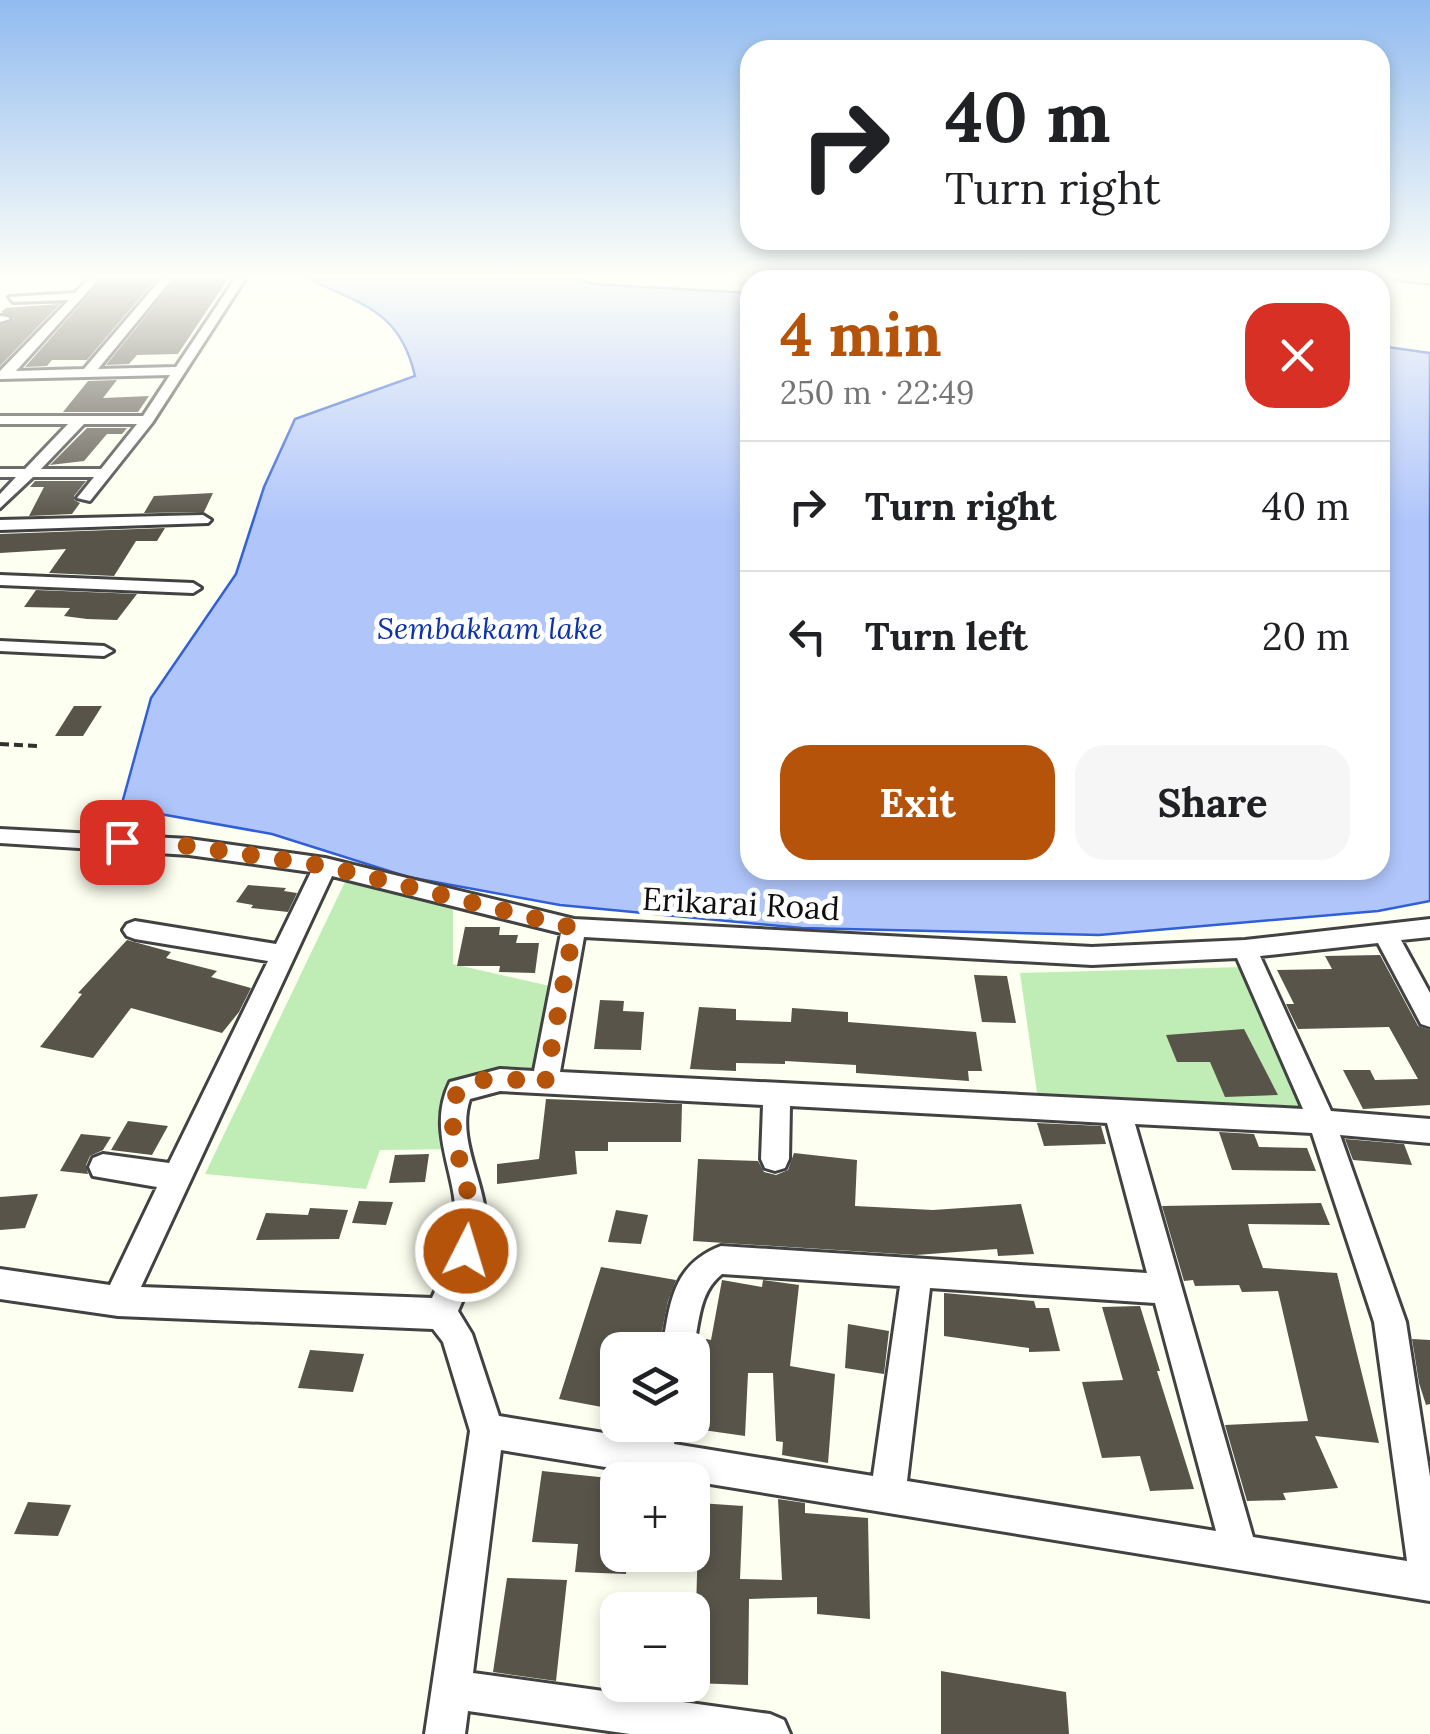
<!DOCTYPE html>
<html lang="en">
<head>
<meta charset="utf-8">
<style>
  :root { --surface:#fff; --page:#f6f6f6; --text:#202124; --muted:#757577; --line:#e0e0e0; --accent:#b45309 }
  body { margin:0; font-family:Lora,serif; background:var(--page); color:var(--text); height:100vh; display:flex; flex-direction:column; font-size:38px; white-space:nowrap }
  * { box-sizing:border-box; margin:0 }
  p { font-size:32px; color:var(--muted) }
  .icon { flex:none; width:55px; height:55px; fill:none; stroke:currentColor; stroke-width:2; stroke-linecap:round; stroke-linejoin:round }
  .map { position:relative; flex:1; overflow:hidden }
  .side { position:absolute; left:740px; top:270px; width:650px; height:610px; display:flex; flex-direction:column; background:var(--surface); border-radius:30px; box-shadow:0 5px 15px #0003 }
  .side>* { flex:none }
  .banner { position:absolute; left:740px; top:40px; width:650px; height:210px; border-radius:30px; box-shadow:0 5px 15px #0003; background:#fff; color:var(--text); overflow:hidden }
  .buttons { position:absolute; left:600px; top:1332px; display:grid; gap:20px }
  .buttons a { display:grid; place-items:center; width:110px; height:110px; border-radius:20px; background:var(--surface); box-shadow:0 5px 15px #0003; font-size:50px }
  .pin { position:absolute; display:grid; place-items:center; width:85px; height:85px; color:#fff; margin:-42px; border-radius:20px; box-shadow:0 5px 15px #0006 }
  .me { position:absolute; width:110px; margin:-55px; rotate:5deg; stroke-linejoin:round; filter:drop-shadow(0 0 8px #0008) }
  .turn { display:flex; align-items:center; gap:35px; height:210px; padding:0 40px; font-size:45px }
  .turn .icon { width:130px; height:130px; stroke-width:2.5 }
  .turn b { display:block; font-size:70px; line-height:85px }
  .round { display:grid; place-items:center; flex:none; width:105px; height:105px; border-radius:30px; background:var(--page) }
  .head { display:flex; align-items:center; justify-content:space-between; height:170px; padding:0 40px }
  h1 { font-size:60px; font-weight:700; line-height:75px; color:var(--accent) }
  .action { display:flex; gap:20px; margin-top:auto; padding:20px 40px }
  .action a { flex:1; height:115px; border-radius:30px; background:var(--accent); color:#fff; font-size:40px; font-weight:700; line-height:115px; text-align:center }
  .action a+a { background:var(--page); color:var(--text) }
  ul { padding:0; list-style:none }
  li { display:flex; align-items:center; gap:30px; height:130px; padding:0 40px; border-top:2px solid var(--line) }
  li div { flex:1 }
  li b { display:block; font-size:38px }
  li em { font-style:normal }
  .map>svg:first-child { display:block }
</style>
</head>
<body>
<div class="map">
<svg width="1430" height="1734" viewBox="0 0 1430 1734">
  <rect width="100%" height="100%" fill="#fdfff0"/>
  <path fill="#c0edb6" d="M345 882 453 904V964L563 989 545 1083 460 1090 458 1149 380 1150 366 1189 205 1174Z
    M1244 967 1322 1122 1037 1093 1020 973Z"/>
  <path fill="#b0c6fb" stroke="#315fd8" stroke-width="2.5" d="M309 279H579L593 284 750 293V870H1380V346L1430 353V901L1378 911 1099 935 802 928 560 905 408 877 272 834 121 807 151 698 236 574 264 487 295 419 415 376C400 311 364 306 309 279Z"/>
  <path fill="#58544a" d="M103 279H156L87 360H52L47 366 25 367Z
    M176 279H228L178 354 137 355 129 364 106 365Z
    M60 304 0 366V325L14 319 1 312 6 308Z
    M117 380 103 398 149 396 138 412H63L88 381Z
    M87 428H127L122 434H107L84 461 50 465Z
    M35 481H86L74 496V500L80 503 72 514 29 516 44 487H30Z
    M213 493 204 512 144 513 154 496Z
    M165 528 157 541H136L114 576 49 573 66 549 0 553V534Z
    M36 590 137 594 117 620 87 619 64 616 70 608 24 607Z
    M74 706H102L83 736H55Z
    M248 885 286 888 284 891 297 893 288 912 251 908 253 905 236 902Z
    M465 927H500L499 935H518L516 943H539L535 973 499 972 500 966H457Z
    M127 940 171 952 166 958 217 971 211 977 251 988 239 1012 222 1033 131 1008 93 1058 40 1047 82 994 78 993Z
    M1380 955 1418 1026 1430 1030V1105L1363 1109 1343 1070H1370L1375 1080 1418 1079 1389 1027 1298 1029 1286 1004H1294L1277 970 1332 969 1325 956Z
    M974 975 1007 976 1016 1023 982 1022Z
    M600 1000 624 1001 623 1011 644 1012 641 1050 594 1049Z
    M699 1007 736 1009V1020L791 1022 792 1008 848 1012V1022L976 1032 982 1071H968L969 1081 856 1073V1065L785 1061V1064L736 1063V1071L690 1069Z
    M1244 1029 1278 1095 1225 1097 1210 1062H1177L1166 1035Z
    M546 1099 682 1104 681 1142H608V1151H575L577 1174 497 1184V1164L539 1159Z
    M128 1121 168 1126 152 1155 111 1150Z
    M1037 1123 1101 1126 1106 1144 1044 1146Z
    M1219 1132 1254 1134 1259 1147 1307 1148 1316 1171 1232 1170Z
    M81 1134 111 1137 103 1150 90 1156 86 1165 88 1174 60 1171Z
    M1345 1139 1404 1144 1412 1165 1353 1160Z
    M794 1153 857 1160 855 1206 933 1210 1021 1204 1034 1254 998 1256 997 1249 916 1255 693 1241 698 1159 758 1161 764 1172 776 1175 788 1170Z
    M429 1154 425 1182 389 1183 395 1155Z
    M38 1194 25 1228 0 1230V1197Z
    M359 1201 393 1202 386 1225 352 1223Z
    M1321 1203 1330 1225 1248 1224 1250 1233 1263 1268 1337 1273 1379 1443 1315 1436 1338 1488 1283 1493 1286 1500 1247 1501 1225 1425 1308 1421 1278 1291 1242 1292 1239 1285 1195 1286 1193 1280 1184 1281 1162 1206Z
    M310 1208 348 1210 339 1239 256 1240 266 1213 308 1215Z
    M616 1210 648 1215 641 1244 608 1242Z
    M601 1267 676 1280 668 1301 658 1350H618V1410L559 1399Z
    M722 1280 762 1287 763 1280 799 1285 790 1366 835 1374 828 1463 782 1455 783 1442 776 1441 773 1373H748L745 1436 689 1428 706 1339 711 1340Z
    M944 1293 1034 1301 1036 1308H1049L1060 1351 1029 1352V1348L944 1336Z
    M1140 1306 1160 1371H1157L1194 1489 1150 1491 1140 1456 1102 1458 1082 1382 1123 1380 1102 1307Z
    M848 1324 889 1331 884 1374 845 1368Z
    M1412 1339 1430 1340V1404L1426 1405 1419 1383Z
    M310 1350 364 1354 353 1392 298 1388Z
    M542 1471 618 1479V1555H627L626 1574 575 1572 578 1544 532 1542Z
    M778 1499 805 1503V1513L868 1518 870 1619 817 1614V1597L749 1599 748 1685 694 1683 699 1503 743 1506 740 1579 782 1580Z
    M28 1502 71 1505 58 1536 14 1534Z
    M507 1578 567 1580 556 1681 493 1672Z
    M941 1671 1066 1692 1069 1734H941Z"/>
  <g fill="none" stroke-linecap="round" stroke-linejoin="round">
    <g stroke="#424242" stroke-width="6">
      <path id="street" d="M88 279H99L16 371 84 369 161 279H172L98 369 176 367 235 279H245L152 423 90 501 77 498 94 477H33L0 508V494L16 477H0V469H25L68 424H0V416H143L170 375 0 379V371L69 300 13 302 9 297 75 293ZM84 424H137L101 469H41Z
        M1396 279H1430V283Z
        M0 316 8 317 10 319 0 322Z
        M203 515 211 520 208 523 0 530V520Z
        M0 575 193 583 201 588 193 593 0 585Z
        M0 641 104 646 113 651 104 656 0 651Z
        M0 829 189 839 325 858 574 919 1092 947 1245 940 1430 919V937L1401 940 1430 993V1027L1421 1024 1378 943 1260 956 1331 1111 1430 1119V1143L1340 1135 1406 1322 1430 1477V1601L501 1450 473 1673 770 1714 784 1720 790 1734H630L468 1711 465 1734H425L470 1431 443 1342 433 1329 118 1316 0 1299V1269L110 1285 157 1187 93 1176 89 1167 93 1158 103 1154 169 1163 268 961 135 939 127 936 123 930 127 924 135 921 276 944 311 872 189 855 0 843ZM332 876 561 933 534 1071 500 1069 450 1082C426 1131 457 1172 456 1222 455 1249 443 1274 432 1298L141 1287ZM584 937 1092 965 1237 958 1303 1109 560 1072ZM500 1091 763 1105 761 1159 765 1168 775 1171 785 1168 789 1159 790 1106 1107 1123 1147 1273 721 1246C672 1265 670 1303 662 1350H692V1354C700 1325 697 1294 722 1274L900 1286 873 1476 674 1444 678 1425H644L641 1439 499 1416 472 1334 458 1311C470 1283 486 1253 486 1222 485 1181 456 1139 470 1099ZM1135 1124 1312 1133 1374 1322 1407 1561 1253 1537ZM930 1288 1155 1303 1216 1531 907 1481Z"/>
    </g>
    <path stroke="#313131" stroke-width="4" stroke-dasharray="9 5" stroke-linecap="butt" d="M0 744 37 746"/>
    <use href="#street" fill="#fff" fill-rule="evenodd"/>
  </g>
  <linearGradient id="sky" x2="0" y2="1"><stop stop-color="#91bbf0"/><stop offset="0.53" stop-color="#fefff8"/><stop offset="1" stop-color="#fefff8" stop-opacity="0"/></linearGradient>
  <rect width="1430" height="522" fill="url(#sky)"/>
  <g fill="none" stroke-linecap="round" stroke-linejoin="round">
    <path stroke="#b45309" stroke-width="18" stroke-dasharray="0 32.4" d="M122 842 189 846 325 866 574 928 545 1083C522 1081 480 1072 460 1090 439 1109 467 1178 470 1204 473 1220 469 1235 466 1251"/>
  </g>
  <g text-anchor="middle" stroke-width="10" stroke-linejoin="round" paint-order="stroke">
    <g font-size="30" font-style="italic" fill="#0d32ab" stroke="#fff">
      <text x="490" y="639">Sembakkam lake</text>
    </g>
    <g font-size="32" fill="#0f0f0f" stroke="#fff">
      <text transform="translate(741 904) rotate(3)" y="11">Erikarai Road</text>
    </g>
  </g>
</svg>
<div class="buttons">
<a><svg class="icon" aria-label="layers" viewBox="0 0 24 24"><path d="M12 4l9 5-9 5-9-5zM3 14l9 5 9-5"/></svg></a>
<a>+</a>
<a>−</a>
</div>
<div class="pin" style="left:122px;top:842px;background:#d93025"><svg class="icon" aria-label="arrive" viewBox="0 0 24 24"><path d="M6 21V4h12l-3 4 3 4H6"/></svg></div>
<svg class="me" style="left:466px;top:1251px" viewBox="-20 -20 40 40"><circle r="17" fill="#b45309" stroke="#fff" stroke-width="3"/><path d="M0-11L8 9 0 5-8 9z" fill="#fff"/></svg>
<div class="banner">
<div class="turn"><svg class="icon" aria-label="right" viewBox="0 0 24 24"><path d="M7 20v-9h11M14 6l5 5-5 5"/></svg><div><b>40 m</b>Turn right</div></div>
</div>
<section class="side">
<div class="head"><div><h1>4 min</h1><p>250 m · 22:49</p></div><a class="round" style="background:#d93025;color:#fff"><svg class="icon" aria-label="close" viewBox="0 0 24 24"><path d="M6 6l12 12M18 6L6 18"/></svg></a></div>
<ul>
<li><svg class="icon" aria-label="right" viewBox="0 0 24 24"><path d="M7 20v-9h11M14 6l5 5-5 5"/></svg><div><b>Turn right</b></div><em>40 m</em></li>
<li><svg class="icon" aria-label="left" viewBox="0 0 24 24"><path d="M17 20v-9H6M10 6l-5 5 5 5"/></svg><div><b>Turn left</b></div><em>20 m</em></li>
</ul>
<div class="action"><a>Exit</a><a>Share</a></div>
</section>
</div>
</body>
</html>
